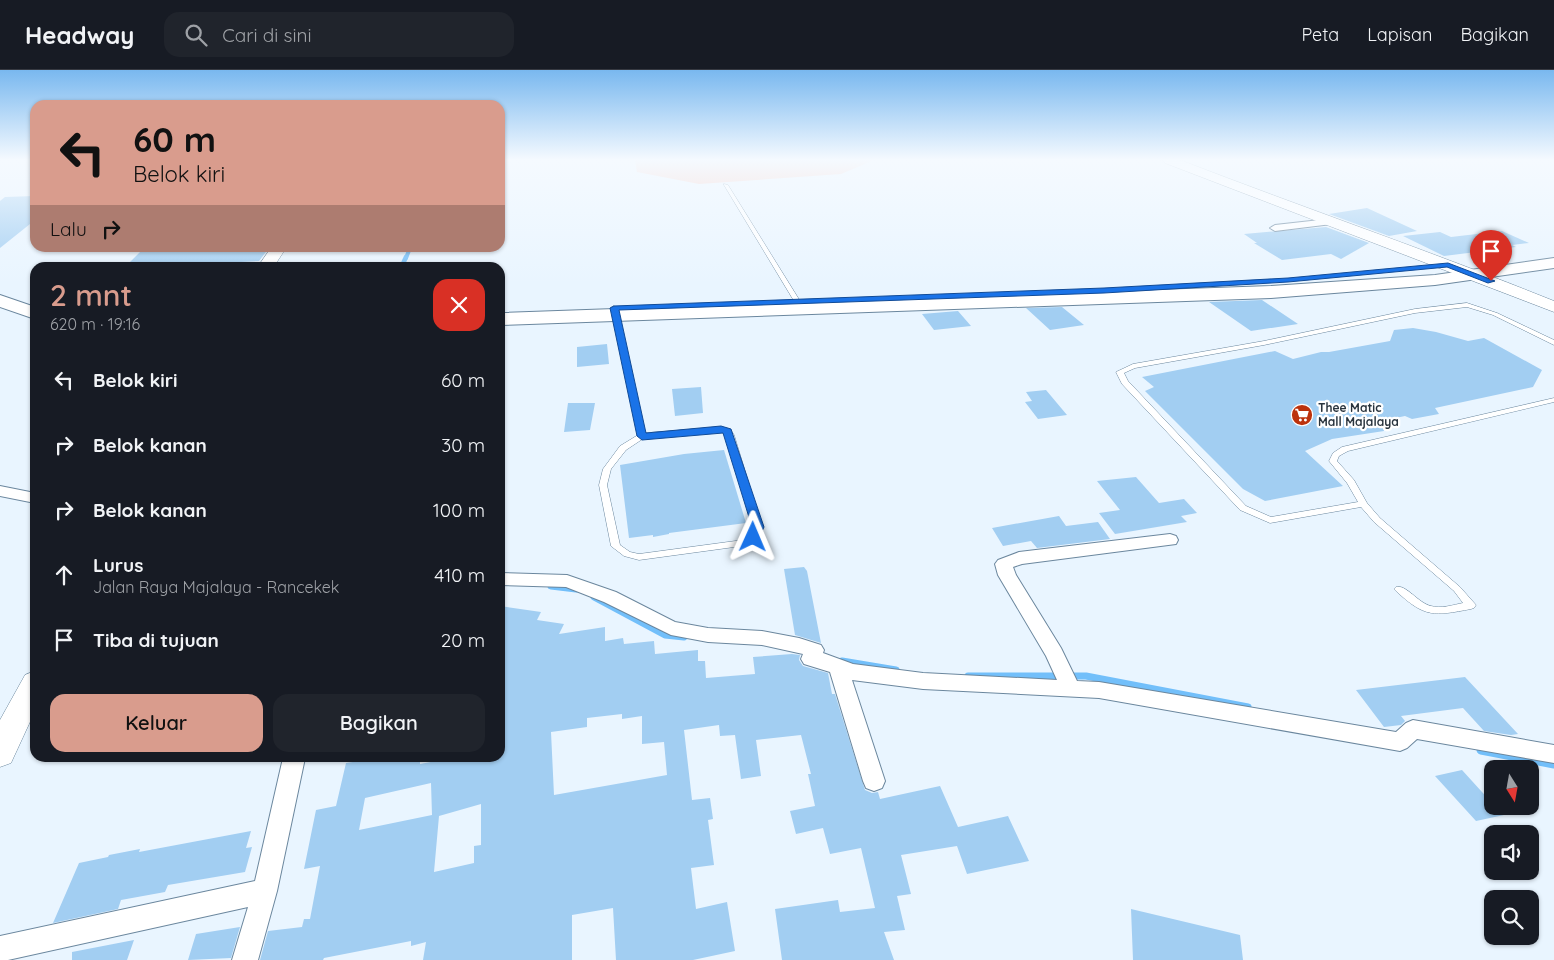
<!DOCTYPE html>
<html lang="id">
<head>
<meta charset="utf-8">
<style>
  :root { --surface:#171b24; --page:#20242c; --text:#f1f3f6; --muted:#9ea1a6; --line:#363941; --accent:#d99c8d }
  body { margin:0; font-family:Quicksand,sans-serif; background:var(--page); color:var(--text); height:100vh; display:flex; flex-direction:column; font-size:19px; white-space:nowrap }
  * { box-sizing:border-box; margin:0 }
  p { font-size:16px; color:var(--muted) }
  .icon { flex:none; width:28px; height:28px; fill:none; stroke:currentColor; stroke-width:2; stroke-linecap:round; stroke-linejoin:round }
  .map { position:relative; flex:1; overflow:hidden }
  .panel { position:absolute; left:30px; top:192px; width:475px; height:500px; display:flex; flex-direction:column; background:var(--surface); border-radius:15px; box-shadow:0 1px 4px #0004 }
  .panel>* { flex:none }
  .guide { position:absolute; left:30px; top:30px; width:475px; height:152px; border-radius:15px; box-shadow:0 1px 4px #0004; background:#d99c8d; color:#111; overflow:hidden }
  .needle { width:32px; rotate:169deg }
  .tools { position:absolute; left:1484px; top:690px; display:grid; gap:10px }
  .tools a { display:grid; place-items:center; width:55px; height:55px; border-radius:10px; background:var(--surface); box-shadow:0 1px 4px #0004; font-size:25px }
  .pin { position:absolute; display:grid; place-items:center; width:42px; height:42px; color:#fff; margin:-51px -21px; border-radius:50% 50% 50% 0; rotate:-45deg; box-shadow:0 0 5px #0007 }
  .pin .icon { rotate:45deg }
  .me { position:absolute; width:55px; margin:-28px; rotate:1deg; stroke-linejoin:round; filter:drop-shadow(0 0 4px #0008) }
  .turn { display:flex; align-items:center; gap:18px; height:105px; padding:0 20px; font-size:22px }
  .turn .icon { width:65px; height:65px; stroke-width:2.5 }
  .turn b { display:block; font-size:35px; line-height:42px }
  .then { display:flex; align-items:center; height:48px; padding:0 20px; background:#0003; gap:10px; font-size:19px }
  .round { display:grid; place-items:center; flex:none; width:52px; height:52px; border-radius:15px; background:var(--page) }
  .headline { display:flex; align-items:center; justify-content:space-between; height:85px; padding:0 20px }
  h1 { font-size:30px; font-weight:600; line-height:38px; color:var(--accent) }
  .cta { display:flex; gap:10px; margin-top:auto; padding:10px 20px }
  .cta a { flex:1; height:58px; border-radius:15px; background:var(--accent); color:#111; font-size:20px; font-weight:600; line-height:58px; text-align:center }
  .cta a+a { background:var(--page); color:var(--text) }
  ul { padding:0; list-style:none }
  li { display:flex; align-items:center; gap:15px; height:65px; padding:0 20px }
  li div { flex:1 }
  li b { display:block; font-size:19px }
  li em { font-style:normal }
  header { display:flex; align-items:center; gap:30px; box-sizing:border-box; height:70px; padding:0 25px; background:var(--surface); border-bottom:1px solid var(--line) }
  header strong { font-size:24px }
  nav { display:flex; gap:28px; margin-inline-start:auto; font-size:18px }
  .search { width:350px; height:45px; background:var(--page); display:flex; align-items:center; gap:12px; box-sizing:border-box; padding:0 18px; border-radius:15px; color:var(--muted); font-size:19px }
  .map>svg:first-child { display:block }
</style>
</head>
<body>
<header>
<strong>Headway</strong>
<div class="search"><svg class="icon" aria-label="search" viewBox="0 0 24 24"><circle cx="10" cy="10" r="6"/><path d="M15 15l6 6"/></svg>Cari di sini</div>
<nav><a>Peta</a><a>Lapisan</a><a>Bagikan</a></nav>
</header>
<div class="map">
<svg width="1554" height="890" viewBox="0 0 1554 890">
  <rect width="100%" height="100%" fill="#e9f5ff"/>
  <path fill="#fac7ba" d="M635 90H874L841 104 699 114 637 102Z"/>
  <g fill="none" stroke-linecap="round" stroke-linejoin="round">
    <path stroke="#72bffa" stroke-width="4" d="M406 188 410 178"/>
    <path stroke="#72bffa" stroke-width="4.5" d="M401 198 406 187"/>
    <path stroke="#72bffa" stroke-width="7" d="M551 516 576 519
      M594 527 665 565 684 567
      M842 591 896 600
      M968 606H1086L1248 637"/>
    <path stroke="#72bffa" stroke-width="9" d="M1481 680 1554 694"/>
  </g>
  <path fill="#a2cef2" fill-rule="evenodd" d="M35 126V150L0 178V131L5 127Z
    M1367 138 1417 161 1389 166 1329 144Z
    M1326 157 1369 173 1341 189 1331 184 1282 190 1254 173H1257L1244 164Z
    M1502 161 1529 173 1512 175 1516 177 1444 186 1403 166 1440 162 1451 167Z
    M223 178H269L259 191 124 198 141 181Z
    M1262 230 1298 254 1251 261 1209 232Z
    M1062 237 1084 255 1050 260 1026 238Z
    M958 241 971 256 934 260 922 244Z
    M1413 258 1436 262 1468 271 1484 268 1542 300 1533 317 1435 338 1439 344 1412 349 1405 346 1381 351 1384 361 1332 369 1305 381 1343 416 1265 431 1243 419 1145 321 1154 317 1142 307 1275 281 1293 289 1321 282H1329L1390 271 1394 260Z
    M607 274 609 294 577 297V277Z
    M701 317 703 343 675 346 672 319Z
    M1046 320 1067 345 1038 349 1025 332 1032 331 1026 322Z
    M568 333H595L590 360 564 362Z
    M724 380 746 453 669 463V464L653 467V465L629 468 620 395 684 384Z
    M1136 407 1159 433 1184 429 1197 443 1181 446 1187 452 1115 464 1099 443 1120 440 1097 411Z
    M1059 446 1066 456 1098 452 1110 469 1037 478 1031 471 1003 476 992 458Z
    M804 497 807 501 821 573 795 565 784 499Z
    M500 536 541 542 537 550 564 554 559 564 605 557V571L623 568 624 574 654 571 655 584 698 580V591H705L706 608 755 604 753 587 792 584 800 585 799 590 803 596 828 603 832 624H835L865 720 872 723 878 722 880 729 940 716 958 757 1008 746 1029 791 967 804 957 776 901 785 911 824 897 826 905 860 884 862 894 890H782L775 839 838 830 840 842 875 838 861 778 830 784 823 758 796 764 790 741 815 736 808 704H811L801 665 756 670 761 706 741 709 735 665 720 666 719 655 684 660 692 730 710 728 713 749 708 750 714 795 691 798 696 839 727 832 735 881 693 890H616L613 838 572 845V890H423L426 872 411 876V871L324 888 323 890H260L268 861 302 857 304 849H310L320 796 304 799 316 740 336 736 346 693 379 688H420V694L452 688H500ZM622 644V649L642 646V674L664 672 667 705 554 725 551 662 587 657V648ZM431 713 432 745 359 760 365 728ZM481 734V775L474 776V793L434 802 439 746Z
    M1465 607 1518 664 1511 665 1484 661 1463 638 1401 646 1405 651 1401 655 1384 657 1356 620Z
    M1462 700 1492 733V736H1495L1504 745 1476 751 1435 706Z
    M251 761 246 778 252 777 245 802 168 815 165 822 121 830 118 839 53 853 79 793 108 787 109 785 140 779 139 782Z
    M1131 839 1240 865 1243 890H1133Z
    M240 857 231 888 188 890 196 864Z
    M134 870 127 890H72V882Z"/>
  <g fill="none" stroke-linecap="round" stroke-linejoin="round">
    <g stroke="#6b879e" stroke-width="1">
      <path id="lane" d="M724 114 728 115 800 231 799 232 794 231 724 115Z
        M1467 233 1497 243 1554 270V275L1493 245 1467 237 1415 243 1264 275 1135 298 1124 303 1128 311 1246 436 1271 447 1358 432 1347 413 1329 391 1333 383 1342 377 1554 328V332L1348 381 1339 386 1337 391 1354 410 1367 433 1380 448 1460 517 1476 535 1474 538 1471 539C1434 546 1425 548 1396 521L1394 519 1396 517C1406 514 1418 533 1431 536 1441 539 1453 535 1463 533L1454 521 1374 452 1361 437 1270 453 1240 440 1122 314 1116 302 1133 294 1264 271 1415 239Z
        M614 236 617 238 645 363 721 357 730 359 734 365 762 457 756 469 749 475 639 490 624 486 611 476 599 415 603 399 620 376 638 365 611 238ZM720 361 726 365 754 457 749 465 743 470 639 484 630 482 620 475 607 415 611 399 626 380 644 368Z"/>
    </g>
    <g stroke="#6b879e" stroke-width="2">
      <path id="street" d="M1329 149 1332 150V154L1275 161 1270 158 1275 155Z
        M0 416 35 423V433L0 426Z
        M1170 464 1176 466 1178 470 1176 474 1022 494 1013 497 1016 505 1061 578 1077 611 1099 612 1396 662 1406 653 1413 650 1554 675V693L1417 669 1407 678 1400 681 1099 628 923 619 852 610 885 711 882 718 874 721 866 718 863 711 830 602 804 594 801 589 803 584 762 575 708 572 671 565 604 532 566 517 500 515V503L567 505 616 522 675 552 708 558 762 561 799 568 821 575 824 580 823 583 853 594 923 603 1057 610 1046 586 998 505 995 494 998 490 1019 482Z
        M283 688H305L277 821 258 890H232L248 837 8 890H0V866L255 811Z"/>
    </g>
    <g stroke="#6b879e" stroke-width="1">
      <path id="secondary" d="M1163 90H1180C1304 138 1430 181 1554 231V242L1165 93Z
        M271 178H286L273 198H257Z
        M35 601V641L11 693 0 697V650L25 605Z"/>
    </g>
    <g stroke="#6b879e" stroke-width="2">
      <path id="primary" d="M1554 188V198L1435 215 1271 228 500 255V243L1271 216 1435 205Z
        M0 225 35 237V249L0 237Z"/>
    </g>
    <use href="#lane" fill="#fff" fill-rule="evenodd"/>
    <use href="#street" fill="#fff" fill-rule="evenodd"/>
    <use href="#secondary" fill="#fff" fill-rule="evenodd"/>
    <use href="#primary" fill="#fff" fill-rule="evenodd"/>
  </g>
  <linearGradient id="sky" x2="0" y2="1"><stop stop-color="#79b8ef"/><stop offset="0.42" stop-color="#f5faff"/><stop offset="1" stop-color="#f5faff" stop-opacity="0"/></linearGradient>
  <rect width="1554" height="214" fill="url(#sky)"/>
  <path fill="#1a73e8" stroke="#114b97" d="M1448 193 1495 211 1488 213 1447 197 1288 212 1104 223 619 240 646 363 721 356 731 359 764 457 758 470 753 471 748 467 752 457 723 363 642 370 637 366 610 238 614 236 1104 218 1288 208Z"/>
  <defs>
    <g id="supermarket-disc" transform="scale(1.125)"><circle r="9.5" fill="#bc320d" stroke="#fff"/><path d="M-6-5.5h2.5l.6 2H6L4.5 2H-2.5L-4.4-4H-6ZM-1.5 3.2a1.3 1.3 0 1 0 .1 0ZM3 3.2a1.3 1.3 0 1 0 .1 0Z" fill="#fff"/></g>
  </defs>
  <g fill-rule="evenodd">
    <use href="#supermarket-disc" x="1302" y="345"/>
  </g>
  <g text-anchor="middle" stroke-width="4.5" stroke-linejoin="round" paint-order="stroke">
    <g font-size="12" font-weight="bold" fill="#29343e" stroke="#fff" text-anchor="start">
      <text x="1318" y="342">Thee Matic<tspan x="1318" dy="14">Mall Majalaya</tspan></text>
    </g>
  </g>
</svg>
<div class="tools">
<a><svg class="needle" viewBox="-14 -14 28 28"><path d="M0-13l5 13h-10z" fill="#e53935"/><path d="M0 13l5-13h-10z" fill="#9ea1a6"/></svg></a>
<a><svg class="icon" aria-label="sound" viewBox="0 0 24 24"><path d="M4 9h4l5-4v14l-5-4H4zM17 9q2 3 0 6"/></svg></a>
<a><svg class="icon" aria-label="search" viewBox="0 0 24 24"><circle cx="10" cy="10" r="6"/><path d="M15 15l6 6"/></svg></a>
</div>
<div class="pin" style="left:1491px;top:211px;background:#d93025"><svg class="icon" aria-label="arrive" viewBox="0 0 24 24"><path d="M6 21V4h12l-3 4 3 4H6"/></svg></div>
<svg class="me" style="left:753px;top:467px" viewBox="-20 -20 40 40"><path d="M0-17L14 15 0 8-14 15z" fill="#1a73e8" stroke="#fff" stroke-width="4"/></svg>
<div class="guide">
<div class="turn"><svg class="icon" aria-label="left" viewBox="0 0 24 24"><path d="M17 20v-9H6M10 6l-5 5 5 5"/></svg><div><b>60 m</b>Belok kiri</div></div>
<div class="then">Lalu<svg class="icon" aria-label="right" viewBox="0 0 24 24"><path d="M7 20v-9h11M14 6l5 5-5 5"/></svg></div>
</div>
<section class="panel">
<div class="headline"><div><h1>2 mnt</h1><p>620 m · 19:16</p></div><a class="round" style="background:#d93025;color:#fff"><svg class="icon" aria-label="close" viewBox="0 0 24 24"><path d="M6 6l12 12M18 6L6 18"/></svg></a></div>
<ul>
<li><svg class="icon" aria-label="left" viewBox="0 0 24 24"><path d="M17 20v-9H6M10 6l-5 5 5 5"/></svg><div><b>Belok kiri</b></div><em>60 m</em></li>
<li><svg class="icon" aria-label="right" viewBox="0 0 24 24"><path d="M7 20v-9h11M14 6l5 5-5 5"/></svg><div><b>Belok kanan</b></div><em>30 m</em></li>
<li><svg class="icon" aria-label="right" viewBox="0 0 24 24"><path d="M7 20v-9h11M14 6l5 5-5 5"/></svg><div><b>Belok kanan</b></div><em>100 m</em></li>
<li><svg class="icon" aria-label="ahead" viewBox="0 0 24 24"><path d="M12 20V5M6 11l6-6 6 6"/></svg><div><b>Lurus</b><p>Jalan Raya Majalaya - Rancekek</p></div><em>410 m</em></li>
<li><svg class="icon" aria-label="arrive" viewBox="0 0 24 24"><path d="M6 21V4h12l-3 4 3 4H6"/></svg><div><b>Tiba di tujuan</b></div><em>20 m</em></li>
</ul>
<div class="cta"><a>Keluar</a><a>Bagikan</a></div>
</section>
</div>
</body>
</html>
